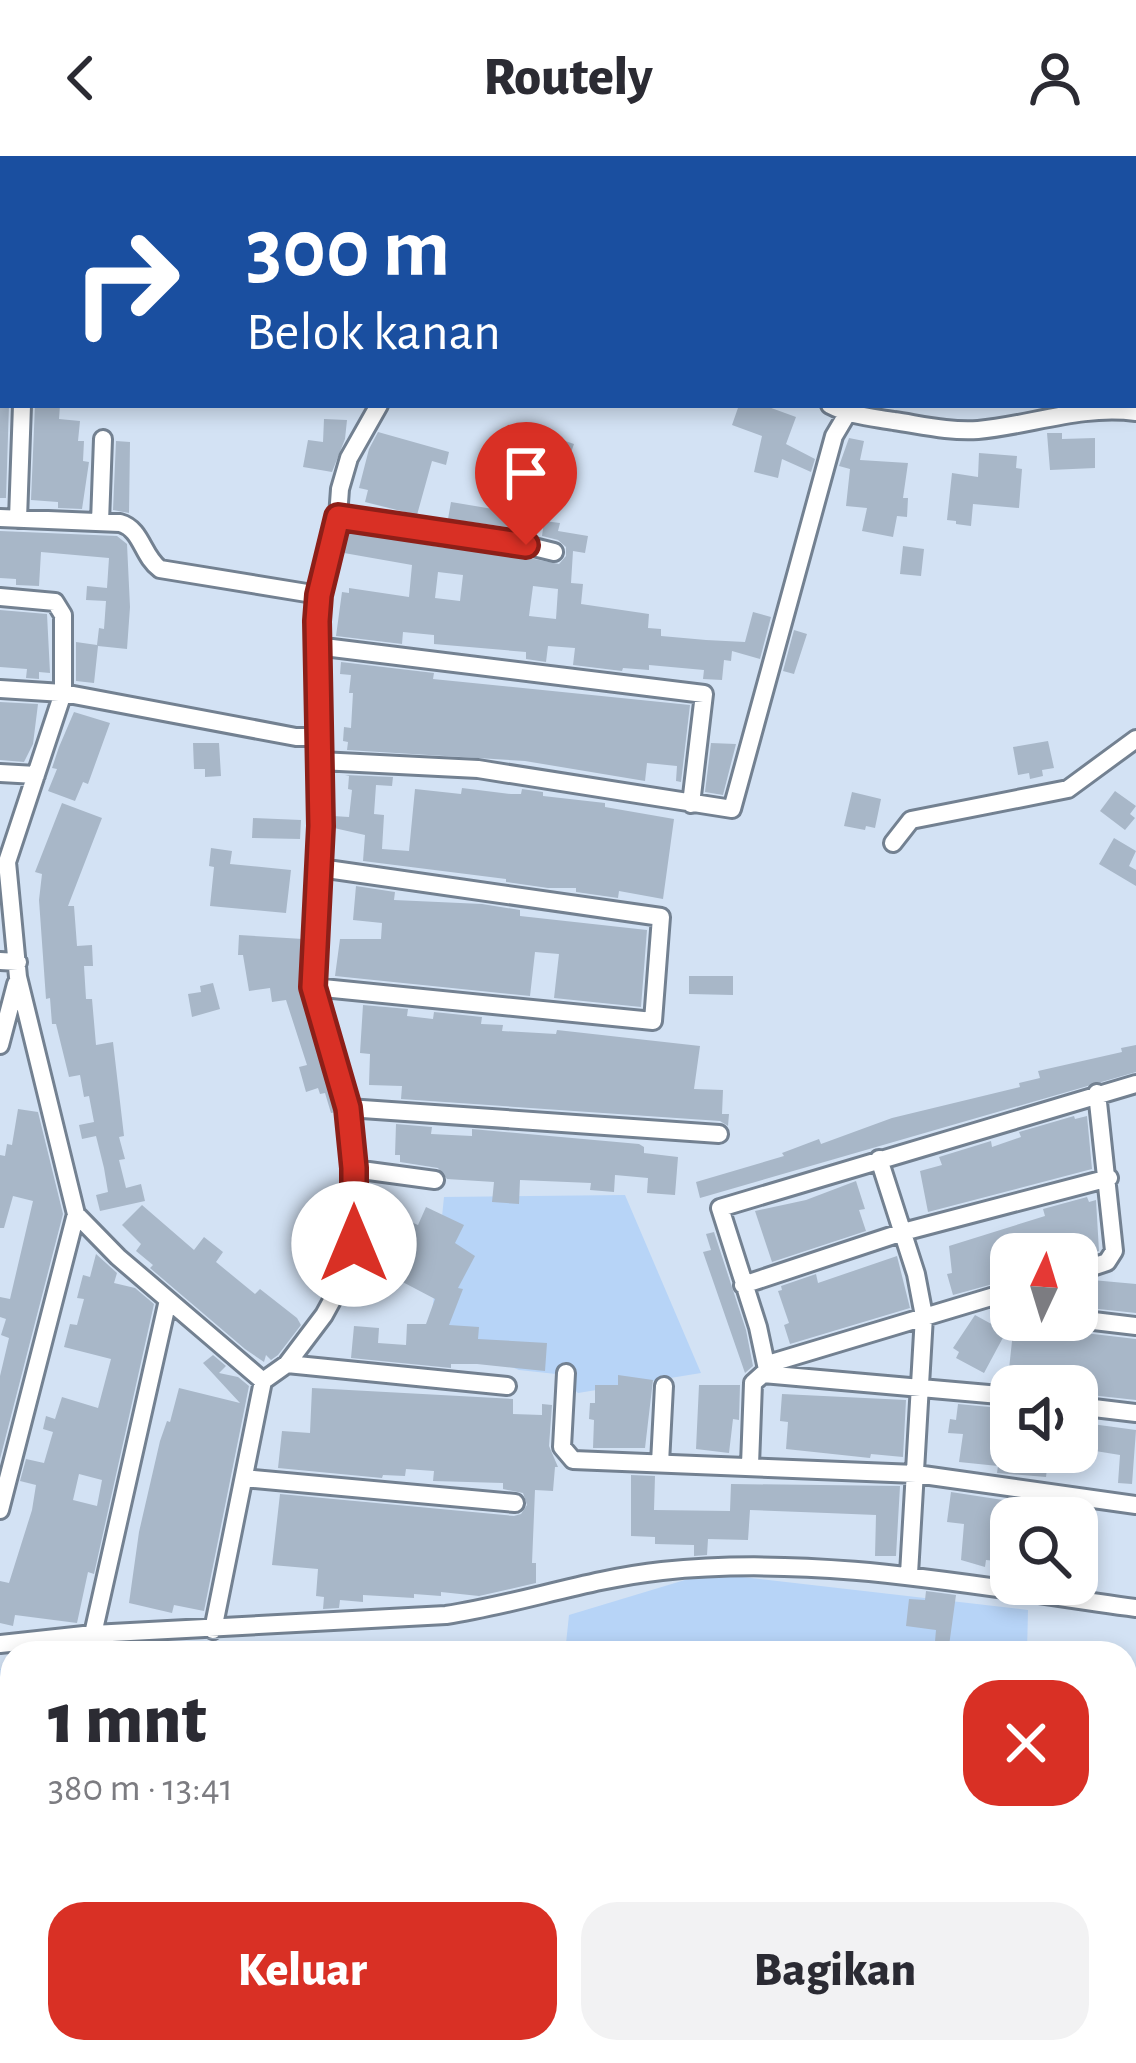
<!DOCTYPE html>
<html lang="id">
<head>
<meta charset="utf-8">
<style>
  :root { --surface:#fff; --page:#f2f2f3; --text:#2b2b33; --muted:#7c7c81; --accent:#d93025 }
  body { margin:0; font-family:"Alegreya Sans",sans-serif; background:var(--page); color:var(--text); height:100vh; display:flex; flex-direction:column; font-size:45px; white-space:nowrap }
  * { box-sizing:border-box; margin:0 }
  p { font-size:39px; color:var(--muted) }
  .icon { flex:none; width:66px; height:66px; fill:none; stroke:currentColor; stroke-width:2; stroke-linecap:round; stroke-linejoin:round }
  .map { position:relative; flex:1; overflow:hidden }
  .sheet { position:absolute; left:0px; top:1485px; width:1137px; height:423px; display:flex; flex-direction:column; background:var(--surface); border-radius:36px 36px 0 0; box-shadow:0 6px 18px #0003 }
  .sheet>* { flex:none }
  .guide { position:absolute; left:0px; top:0px; width:1137px; height:252px; box-shadow:0 6px 18px #0003; background:#1a4fa0; color:#fff; overflow:hidden }
  .needle { width:78px; rotate:4deg }
  .fabs { position:absolute; left:990px; top:1077px; display:grid; gap:24px }
  .fabs a { display:grid; place-items:center; width:108px; height:108px; border-radius:24px; background:var(--surface); box-shadow:0 6px 18px #0003; font-size:60px }
  .pin { position:absolute; display:grid; place-items:center; width:102px; height:102px; color:#fff; margin:-123px -51px; border-radius:50% 50% 50% 0; rotate:-45deg; box-shadow:0 0 12px #0007 }
  .pin .icon { rotate:45deg }
  .me { position:absolute; width:132px; margin:-66px; rotate:0deg; stroke-linejoin:round; filter:drop-shadow(0 0 9px #0008) }
  .turn { display:flex; align-items:center; gap:42px; height:252px; padding:0 48px; font-size:54px }
  .turn .icon { width:156px; height:156px; stroke-width:2.5 }
  .turn b { display:block; font-size:84px; line-height:102px }
  .round { display:grid; place-items:center; flex:none; width:126px; height:126px; border-radius:36px; background:var(--page) }
  .overview { display:flex; align-items:center; justify-content:space-between; height:204px; padding:0 48px }
  h1 { font-size:72px; font-weight:800; line-height:90px }
  .action { display:flex; gap:24px; margin-top:auto; padding:24px 48px }
  .action a { flex:1; height:138px; border-radius:36px; background:var(--accent); color:#fff; font-size:48px; font-weight:800; line-height:138px; text-align:center }
  .action a+a { background:var(--page); color:var(--text) }
  header { display:flex; justify-content:space-between; align-items:center; height:156px; padding:0 48px; background:var(--surface); font-size:54px; font-weight:800 }
  .map>svg:first-child { display:block }
</style>
</head>
<body>
<header><svg class="icon" aria-label="back" viewBox="0 0 24 24"><path d="M15 5l-7 7 7 7"/></svg>Routely<svg class="icon" aria-label="person" viewBox="0 0 24 24"><circle cx="12" cy="8" r="4"/><path d="M4 21q1-7 8-7t8 7"/></svg></header>
<div class="map">
<svg width="1136" height="1907" viewBox="0 0 1136 1907">
  <rect width="100%" height="100%" fill="#d3e2f4"/>
  <path fill="#b7d4f7" d="M625 1039 701 1217 578 1237 556 1218 519 1214 430 1178 444 1041Z
    M708 1417 1028 1454 1027 1497H565L569 1459Z
    M12 1510V1896H37L17 1907H0V1513Z
    M1125 1703 1136 1704V1907H923L917 1896H1125Z"/>
  <path fill="#6ba2e4" d="M343 1896H451L443 1907H336Z
    M747 1896H896L902 1907H750Z"/>
  <path fill="#a8b7c8" fill-rule="evenodd" d="M0 249H9L6 342H0Z
    M35 249H60L59 263 80 265 78 285H84L83 305 89 306 82 353 58 352V346L31 344Z
    M739 249H763L796 261 786 288 815 303 811 316 782 303 778 322 754 316 762 280 732 269Z
    M324 263 347 264 345 283 332 316 303 311 308 284 323 286Z
    M527 272 574 288 556 339 509 323Z
    M378 276 449 296 446 309 432 305 417 359 365 346 368 334 359 332 369 293Z
    M1047 277H1062V283L1095 282V312L1050 314Z
    M849 282 864 285 860 304 908 307 903 342H908L907 361 897 360 893 381 862 375 867 352 846 350 850 313 839 310Z
    M116 285 130 286 129 357 113 354Z
    M979 297 1017 300 1016 312 1022 313 1019 352 973 348 971 370 956 368V365L947 364 952 317 978 321Z
    M451 346 541 361 539 375 448 363Z
    M544 365 560 367 558 375 588 380 585 397 573 395 571 427 583 428 581 448 649 458 648 472 661 473V480L706 484 745 486 753 456 771 461 760 503 732 495 731 505 724 504 722 524 703 523 704 514 649 509V514L623 512 622 515 573 509 575 492 548 490 546 506 526 503V496L434 488V479L403 476 402 488 336 480 342 436 349 437V432L409 441 412 409 344 397 348 375 445 392 446 388 495 395 559 408 566 400V391L558 384 542 380ZM438 416 463 419 460 445 435 442ZM533 430 558 433 556 463 529 460Z
    M0 375 117 380 127 388 130 451 127 493 98 490 94 527 76 525V486L97 489 99 472 104 473 106 445 86 444 87 430 107 432 109 402 41 396 39 430 16 429V423L0 422Z
    M903 390 924 393 921 420 900 418Z
    M0 454 47 458 50 517 39 516V523L26 522 27 513 0 511Z
    M794 474 807 478 794 518 783 515Z
    M341 506 434 517 433 523 690 549 681 626 676 625 677 610 647 607 645 625 525 605 347 594 348 586 343 585 344 571 351 572 353 537H349L351 519 340 518Z
    M0 546 38 548 33 588 24 606 0 604Z
    M74 556 110 567 88 628 83 626 75 645 48 635 57 613 52 612 59 591Z
    M1048 585 1054 612 1042 614 1043 620 1030 623 1029 617 1018 619 1013 591Z
    M193 587H219L221 620 205 621V613H194Z
    M711 587 736 588 723 639 705 636Z
    M345 619 393 621 392 630 376 629 374 658 384 659 382 693 409 695 415 633 461 638 462 632 511 638H521L522 633 543 636V640L605 647V651L674 663 663 743 619 735 618 742 576 736V732H548L506 726V723L363 705 365 679 334 672 333 660 349 661 352 634 348 633 349 620Z
    M1115 635 1136 650 1130 658 1135 662 1125 674 1100 655Z
    M852 636 881 643 875 672 866 670 865 674 844 670Z
    M62 647 102 662 68 750H74L77 790 92 789 93 810H84L86 843H92L96 889 113 886 124 980 119 981 125 1003 119 1004 126 1032 141 1028 145 1045 100 1055 96 1039 108 1036 104 1012 96 980 82 983 79 969 94 966 89 940 84 941 80 919 69 921 56 868H52L50 842 46 843 39 744 42 718 35 716Z
    M253 662 301 664 300 683 252 682Z
    M1114 682 1136 695 1129 710 1136 714V730L1099 708Z
    M211 692 232 695 230 708 291 714 286 757 210 750 214 711 209 710Z
    M356 730 395 736 394 744 482 748 520 754V760L647 774 641 851 554 842 559 798 535 796 530 840 335 820 340 783H381L382 767 353 764Z
    M239 779 303 783 301 834 336 956 331 957 325 937 320 938 318 932 306 936 299 911 307 909 286 844 272 846 270 832 249 835 243 799H238Z
    M689 820H733V839L689 838Z
    M213 827 220 853 192 861 188 838 201 836 200 830Z
    M363 849 408 853 407 860 433 863 434 856 482 861 481 868 503 869 502 875 556 878 557 874 700 890 694 933 723 934 722 958H729L728 970 720 965 401 943 402 930 369 929 370 898 360 897Z
    M1136 889V916L700 1042 696 1026 784 1000 782 997 819 983 821 988 892 962 1020 931 1019 927 1040 922 1038 915 1122 896 1121 892Z
    M18 953 38 956 63 1058 0 1303V1220L9 1182 1 1179 6 1163 0 1161V1141L10 1143 33 1045 13 1040 4 1072H0V999L5 1000 7 988 12 989Z
    M1074 960 1075 963 1087 960 1092 1013 928 1056 920 1015 942 1009 939 1001 991 985 992 991 1021 981 1019 976Z
    M396 968 432 971 431 978 472 980V973L639 988 644 991V997L678 1001 675 1039 647 1037 648 1022 615 1019 614 1036 590 1034 591 1027 520 1024 519 1048 492 1046 494 1026 447 1023 438 1012 400 1006V999H395Z
    M856 1025 865 1053 859 1054 866 1075 772 1106 755 1055 806 1044Z
    M1087 1041 1089 1046 1096 1044 1099 1095 1077 1103V1098H1011V1123L953 1139 947 1118 952 1117 949 1090 1045 1060 1043 1053Z
    M142 1049 194 1094 204 1081 223 1096 216 1106 255 1138 260 1133 297 1162 301 1169 278 1199 271 1204 266 1199 264 1206 245 1193 150 1112 153 1109 136 1095 141 1088 122 1069Z
    M426 1051 464 1069 455 1087 475 1100 458 1132 463 1133 449 1169 479 1171 478 1183 547 1187 545 1215 477 1208H451V1212L351 1202 354 1170 379 1172 378 1187 406 1189 407 1168H426L435 1143 395 1122 403 1105 394 1101 411 1066 418 1069Z
    M714 1076 746 1174 753 1210 745 1217 703 1096 711 1094 706 1078Z
    M96 1098 117 1117 114 1127 135 1132 154 1148 94 1418 88 1416 77 1467 15 1459 13 1470 0 1467V1425L9 1427 32 1354 36 1329 20 1325 26 1303 44 1307 53 1276 43 1273 46 1260 55 1263 62 1241 98 1252 111 1203 64 1191 70 1168 77 1169 84 1143 77 1142 83 1119 90 1121ZM79 1318 102 1324 97 1350 73 1344Z
    M897 1100 910 1152 790 1188 784 1169 789 1167 778 1135 782 1134 781 1130 816 1118 818 1127Z
    M1092 1124 1136 1128V1157L1089 1152Z
    M975 1159 1006 1176 984 1217 956 1202 959 1196 953 1192Z
    M1020 1164H1065L1076 1176 1136 1183V1244L1081 1238V1230L1015 1228 1016 1223 1008 1222 1014 1167Z
    M213 1199 226 1210 219 1217 238 1221 249 1230 204 1455 174 1449 172 1457 129 1447 139 1376 160 1285 167 1265 170 1266 179 1232 240 1247 203 1207Z
    M618 1219 653 1224 645 1292H593L594 1264 589 1263 590 1247H595V1229H618Z
    M699 1229H740L739 1264 733 1263 729 1297 696 1293Z
    M312 1232 513 1243V1258L542 1259V1248L552 1249 549 1290 558 1311H555L553 1335 535 1334 532 1407H536V1427L479 1440 441 1436V1440L414 1438V1442L363 1439V1446L340 1444 339 1452 323 1453 324 1441 316 1440 318 1413 272 1409 280 1338 514 1360 521 1358 527 1349 523 1337 503 1333V1327L433 1325 434 1315 406 1313 405 1320 383 1319 382 1322 278 1312 282 1275 310 1277Z
    M782 1238 906 1244 903 1301 871 1298 870 1302 786 1293 788 1266 780 1265Z
    M958 1248 1011 1253V1296H1049L1046 1321 997 1317 998 1310 959 1306 963 1278 948 1277 950 1263 956 1264Z
    M1077 1266 1136 1274 1132 1328 1118 1327 1120 1299 1077 1292Z
    M631 1319 655 1320 654 1354 730 1355 731 1328 900 1330 896 1400H875L876 1359 827 1357 750 1354 748 1384 708 1383 707 1399 694 1400V1389L655 1388V1381L631 1380Z
    M951 1336 1003 1344 996 1405 986 1404 985 1411 961 1404 964 1368 947 1366Z
    M926 1435 956 1439 948 1497H934L936 1474 906 1470 909 1443 925 1444Z"/>
  <g fill="none" stroke-linecap="round" stroke-linejoin="round">
    <g stroke="#738191" stroke-width="22">
      <path id="minor" d="M547 0 558 3
        M489 3 490 0
        M835 3 840 0
        M830 249C851 260 871 261 894 265 921 269 950 276 978 274 1032 269 1080 249 1136 256
        M338 361 497 382 554 396
        M0 362 120 367C142 373 142 400 160 413L319 439
        M18 363 22 249
        M100 366 103 283
        M0 441 55 446 63 459V537L7 706 18 821 76 1058 118 1101 263 1225
        M316 490 704 538 691 648
        M0 533 63 537 296 581H320
        M320 605 478 613 732 653 834 280 847 258
        M0 617 36 619
        M893 687 911 664 1068 633 1136 583
        M0 805 18 806
        M313 831 653 865 661 761 320 712
        M0 889 16 828
        M348 952 719 978
        M879 1003 916 1118 924 1160 909 1418
        M354 1013 435 1024
        M1077 1116 1107 1106 1114 1095 1097 937
        M743 1129 903 1076 1109 1022
        M996 1139 1002 1151 1011 1155
        M1077 1163 1136 1170
        M287 1208 507 1230
        M768 1208 1011 1135
        M566 1217 562 1291 573 1304 916 1318 1136 1349
        M768 1218 758 1171 720 1052 1136 928
        M1077 1250 1136 1257
        M660 1307 664 1230
        M750 1309 753 1227 763 1218 1011 1240
        M244 1322 515 1347
        M0 1354 76 1058
        M213 1474 263 1225 287 1208 324 1159 347 1117 354 1088V1013L348 952 313 831 321 671 316 490 319 439 338 361 340 333 349 302 379 249
        M93 1478 168 1144
        M0 1488 93 1478 446 1459C519 1448 588 1423 662 1415 821 1398 979 1431 1136 1452"/>
    </g>
    <use href="#minor" stroke="#fff" stroke-width="16"/>
  </g>
  <g fill="none" stroke-linecap="round" stroke-linejoin="round">
    <g stroke="#8d1f18" stroke-width="30">
      <path id="route" d="M354 1088V1012L348 952 313 831 321 670 317 465 319 439 338 361 526 389"/>
    </g>
    <use href="#route" stroke="#d93025" stroke-width="21"/>
  </g>
</svg>
<div class="fabs">
<a><svg class="needle" viewBox="-14 -14 28 28"><path d="M0-13l5 13h-10z" fill="#e53935"/><path d="M0 13l5-13h-10z" fill="#7c7c81"/></svg></a>
<a><svg class="icon" aria-label="sound" viewBox="0 0 24 24"><path d="M4 9h4l5-4v14l-5-4H4zM17 9q2 3 0 6"/></svg></a>
<a><svg class="icon" aria-label="search" viewBox="0 0 24 24"><circle cx="10" cy="10" r="6"/><path d="M15 15l6 6"/></svg></a>
</div>
<div class="pin" style="left:526px;top:389px;background:#d93025"><svg class="icon" aria-label="arrive" viewBox="0 0 24 24"><path d="M6 21V4h12l-3 4 3 4H6"/></svg></div>
<svg class="me" style="left:354px;top:1088px" viewBox="-20 -20 40 40"><circle r="19" fill="#fff"/><path d="M0-13L10 11 0 6-10 11z" fill="#d93025"/></svg>
<div class="guide">
<div class="turn"><svg class="icon" aria-label="right" viewBox="0 0 24 24"><path d="M7 20v-9h11M14 6l5 5-5 5"/></svg><div><b>300 m</b>Belok kanan</div></div>
</div>
<section class="sheet">
<div class="overview"><div><h1>1 mnt</h1><p>380 m · 13:41</p></div><a class="round" style="background:#d93025;color:#fff"><svg class="icon" aria-label="close" viewBox="0 0 24 24"><path d="M6 6l12 12M18 6L6 18"/></svg></a></div>
<div class="action"><a>Keluar</a><a>Bagikan</a></div>
</section>
</div>
</body>
</html>
